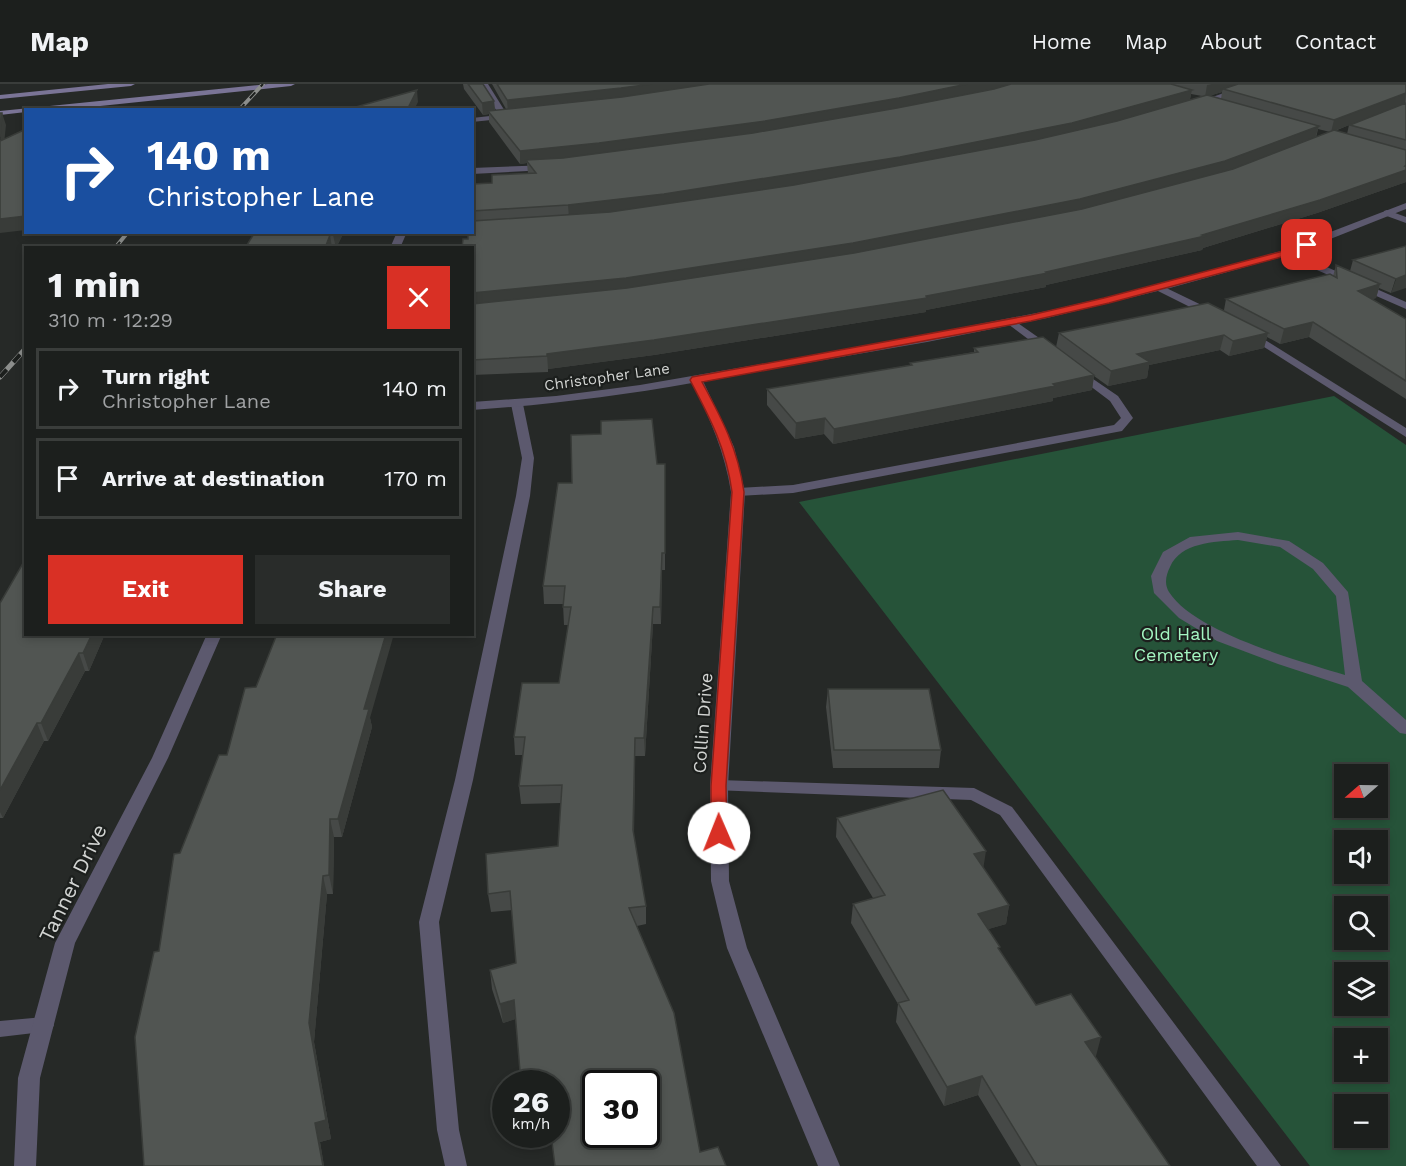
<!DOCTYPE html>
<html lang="en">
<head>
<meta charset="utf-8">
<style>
  :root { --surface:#1c1f1d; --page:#292c2a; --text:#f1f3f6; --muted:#a0a2a4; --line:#3a3d3b; --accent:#d93025 }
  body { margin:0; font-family:"Work Sans",sans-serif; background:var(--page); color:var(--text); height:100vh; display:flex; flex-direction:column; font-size:22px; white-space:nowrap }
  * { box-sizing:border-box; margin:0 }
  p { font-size:20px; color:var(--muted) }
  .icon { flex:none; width:33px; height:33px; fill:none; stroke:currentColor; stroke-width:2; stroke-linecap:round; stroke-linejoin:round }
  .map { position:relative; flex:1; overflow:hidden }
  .sheet { position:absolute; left:24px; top:162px; width:450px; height:390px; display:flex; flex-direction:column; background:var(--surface); border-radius:0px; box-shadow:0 3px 9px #0003,0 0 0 2px var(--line) }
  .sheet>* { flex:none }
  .guide { position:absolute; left:24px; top:24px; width:450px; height:126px; border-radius:0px; box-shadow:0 3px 9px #0003,0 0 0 2px var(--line); background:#1a4fa0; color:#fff; overflow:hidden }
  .needle { width:39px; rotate:250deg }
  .tools { position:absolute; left:1334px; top:680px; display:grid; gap:12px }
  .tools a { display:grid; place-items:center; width:54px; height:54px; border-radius:0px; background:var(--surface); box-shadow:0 3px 9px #0003,0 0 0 2px var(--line); font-size:30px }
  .speed { position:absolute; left:492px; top:986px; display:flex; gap:12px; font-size:30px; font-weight:700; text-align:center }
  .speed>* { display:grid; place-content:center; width:78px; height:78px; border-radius:50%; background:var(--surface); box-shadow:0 3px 9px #0003,0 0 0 2px var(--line); line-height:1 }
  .speed small { font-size:15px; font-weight:400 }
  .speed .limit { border:3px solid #111; border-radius:9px; background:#fff; color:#111 }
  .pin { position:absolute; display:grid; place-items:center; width:51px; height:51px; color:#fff; margin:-26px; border-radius:12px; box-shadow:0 3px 9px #0006 }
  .me { position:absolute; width:66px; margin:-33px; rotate:359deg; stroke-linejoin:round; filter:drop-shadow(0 0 4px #0008) }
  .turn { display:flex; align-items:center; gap:21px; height:126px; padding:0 24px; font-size:27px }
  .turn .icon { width:78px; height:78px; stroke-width:2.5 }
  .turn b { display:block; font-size:42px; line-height:51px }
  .round { display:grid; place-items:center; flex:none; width:63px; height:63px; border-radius:0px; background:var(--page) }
  .headline { display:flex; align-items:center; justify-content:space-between; height:102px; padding:0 24px }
  h1 { font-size:36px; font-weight:700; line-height:45px }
  .button { display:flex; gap:12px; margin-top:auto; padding:12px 24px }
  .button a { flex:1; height:69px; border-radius:0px; background:var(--accent); color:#fff; font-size:24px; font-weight:700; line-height:69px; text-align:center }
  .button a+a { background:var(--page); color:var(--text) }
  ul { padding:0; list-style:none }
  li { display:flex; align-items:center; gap:18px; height:81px; margin:0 12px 9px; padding:0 12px; border:3px solid var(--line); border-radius:0px }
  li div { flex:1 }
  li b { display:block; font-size:22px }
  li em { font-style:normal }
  header { display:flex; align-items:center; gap:36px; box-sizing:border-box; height:84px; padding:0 30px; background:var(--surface); border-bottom:2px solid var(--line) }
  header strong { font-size:28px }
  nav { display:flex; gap:33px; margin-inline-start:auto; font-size:21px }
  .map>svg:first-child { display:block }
</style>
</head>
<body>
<header>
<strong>Map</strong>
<nav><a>Home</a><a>Map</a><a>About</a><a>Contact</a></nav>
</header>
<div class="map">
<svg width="1406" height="1082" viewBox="0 0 1406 1082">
  <rect width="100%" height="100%" fill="#262927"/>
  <path fill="#265339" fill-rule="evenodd" d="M1334 312 1406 361V1082H1310L799 418ZM1344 690H1377V723H1344ZM1344 756H1377V789H1344ZM1344 822H1377V855H1344ZM1344 888H1377V921H1344ZM1344 954H1377V987H1344ZM1344 1020H1377V1053H1344Z"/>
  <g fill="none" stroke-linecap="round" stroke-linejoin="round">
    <path fill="#5c596e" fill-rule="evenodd" d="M480 0H488L508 32 507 34H501Z
      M550 81 551 83 547 86 472 90V84Z
      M1387 126 1406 133V139L1384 131V127Z
      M1158 200 1216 228 1217 230 1216 232H1208L1154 205V201Z
      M1012 235 1052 263V267H1044L1008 240V236Z
      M1249 246 1406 344V353L1245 251 1243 249Z
      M1077 284 1118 312 1133 334 1122 347 793 409 738 412 731 408 738 404 793 401 1114 341 1121 334 1110 317 1073 289 1071 287Z
      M517 316 523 320 534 374 530 412 473 696 439 838 459 1046 467 1082H445L437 1046 419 838 455 696 516 412 522 374 511 320Z
      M1238 448 1289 457 1323 479 1348 508 1362 597 1406 636V650L1400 649 1348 603 1278 580 1217 557 1179 534 1154 509 1151 492 1163 468 1190 453ZM1238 456 1280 463 1313 485 1336 512 1345 591C1300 577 1195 549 1169 508 1164 500 1166 491 1170 483 1181 458 1214 458 1238 456Z
      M719 696 974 704 1012 723 1281 1082H1257L1000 731 971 716 713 706 710 702 713 698Z
      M44 933 51 935 54 941 51 947 0 953V937Z"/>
    <path fill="#5c596e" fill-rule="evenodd" d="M1249 0H1261L1200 22 1193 20Z
      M508 30 512 32 511 34 472 38V34Z
      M1406 119V125L1295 169 1406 218V225L1285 172 1170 204 1047 234 927 258 703 297 734 363 745 408 728 702 729 797 747 864 840 1082H818L727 864 711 797 710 702 731 408C725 369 710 334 692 299 619 312 546 321 472 326V318L556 312 640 301 866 262 1047 227 1164 200 1281 167Z
      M397 148H407L400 164H390Z
      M207 550H222L168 674 75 859 40 994 36 1082H14L18 994 55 859 152 674Z"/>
    <path fill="#7a7496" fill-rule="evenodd" d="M108 0H135L131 2 0 15V11Z
      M268 0H295L291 2 62 26H26V28L0 31V27Z"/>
    <g stroke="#8c8e8c" stroke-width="4">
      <path id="rail-far1" d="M239 26 263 0
        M115 164 128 148"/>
    </g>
    <g stroke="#8c8e8c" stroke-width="5">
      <path id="rail" d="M0 293 26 264"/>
    </g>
    <use href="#rail-far1" stroke="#1c1f1d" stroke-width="2" stroke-dasharray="8" stroke-linecap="butt"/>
    <use href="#rail" stroke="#1c1f1d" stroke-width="4" stroke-dasharray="10" stroke-linecap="butt"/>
  </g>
  <path fill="#464947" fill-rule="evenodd" d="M463 0H483L494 17 495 26 506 25 492 0H1406V98L1317 129 1203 164 1202 166 1046 201V203L926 226V228L654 271 548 285V288L472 291V164L468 155 472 148V100L492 99 528 90 527 79 520 80 489 38V30L483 31 464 5ZM1222 8 1221 15 1210 11H1212ZM1191 10 1202 12 1190 16ZM1349 41 1347 50 1335 47ZM1318 45 1330 48 1316 54Z
    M255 148H344L336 164H245Z
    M1406 162 1391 209 1379 204 1376 214 1372 215 1406 235V315L1309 253 1280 260 1267 253 1264 264 1229 272 1220 266 1149 281 1147 294 1108 302 1094 292 1092 306 1053 314V317L833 360 824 350 795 355 767 321V305L910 281V279L974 268V264L1056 263 1059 249 1224 226 1226 215 1333 192 1336 181 1350 187 1353 176Z
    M657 380H665V486H662L661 540H653L645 672H635L634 752 646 822V840L637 842 700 1068 726 1082 556 1050 515 935 503 939 492 905 490 886 516 879 512 826 491 828 488 810 558 762 561 719 521 720 519 702 523 671H515L514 653 559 599 569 541H564L563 520H544L543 502 572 399Z
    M0 519 26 550H105L89 587H85L48 657H44L3 734H0Z
    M828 605 941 666 939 684H833L826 623Z
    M370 634 372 643 342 753H334L333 810H327L314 958 331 1055 320 1058 324 1082H144L159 867 180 769 227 671Z
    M837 734 983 784 1009 821 1006 840 988 845 999 866 1036 921 1096 972H1094L1170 1082H1021L978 1011 944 1022 896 938 898 920 851 839 853 820 873 814 836 753Z
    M525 1050H549L526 1054Z"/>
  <path fill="#393c39" d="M652 0H734L508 28 507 16Z
    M967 0H1019L898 26 765 49 600 72 526 76 527 79 520 80V67Z
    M1212 0H1252L1223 5 1222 8 1205 13 1207 1Z
    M417 6 418 18 414 26H407Z
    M1192 6 1189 18 1070 51 899 85 664 123 569 134 568 121Z
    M1406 9 1405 20 1331 48 1334 36Z
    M494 17 495 29 488 27 489 30 483 31 482 19Z
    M2 29 6 41 3 70 0 59Z
    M1319 42 1315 54 1222 90 1077 128 853 173 627 208 472 224V209Z
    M1406 81V98L1317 129 1203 164 1202 166 1046 201V203L926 226V228L654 271 548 285 547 270 926 212 1046 188 1202 151Z
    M26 132V146L0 149V135Z
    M334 148H344L336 164 333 151Z
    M330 151 332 164H325Z
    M1406 191V204L1391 209 1396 195Z
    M1380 200 1376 214 1354 221 1358 207Z
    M1313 238 1309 253 1280 260 1284 245Z
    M1268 249 1264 264 1229 272 1233 257Z
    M1224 251 1220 266 1149 281 1147 294 1108 302 1111 287 1137 270Z
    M1094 291 1092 306 1053 314V317L833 360 834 345Z
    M825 334 824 350 795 355 796 339Z
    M662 469V486L661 540 660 523Z
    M653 523V540L645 672 644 654Z
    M92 550H105L89 587 83 569Z
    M386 550H394L370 634 372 643 342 753 338 735 364 625Z
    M79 569 85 587 48 657 41 639Z
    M37 639 44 657 3 734 0 728V706Z
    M635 654V672L633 764V746Z
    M330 735 334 753 333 810 329 791Z
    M986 767 983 786 974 770Z
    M323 792 327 810 314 958 331 1055 320 1058 324 1082H323L315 1039 309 939Z
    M1009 821 1006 840 975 849 978 830Z
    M514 916 516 935 503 939 500 920Z
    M1101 953 1096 972 1080 977 1085 958Z
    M982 992 978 1011 944 1022 947 1003Z"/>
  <path fill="#515552" stroke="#393c39" stroke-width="1.5" fill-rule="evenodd" d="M468 0H483L494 17 482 19Z
    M497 0H652L621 4 507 16Z
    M709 0H967L899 14 765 37 599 59 520 67 488 27 622 13Z
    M1011 0H1171L1192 6 1072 39 900 73 664 110 568 121 472 127V100L492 99V91L536 89 526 76 563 74 753 49 897 24 994 5Z
    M1238 0H1406V9L1334 36 1223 5Z
    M417 6 407 26H345Z
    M1207 11 1319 42 1225 77 1080 115 853 159 626 194 472 209V164H462L463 155H468V148H472V137L610 128 794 101 1035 56 1117 37Z
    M1406 19V56L1350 41Z
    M0 29H2L0 53Z
    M26 45V132L0 135V57Z
    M1334 46 1406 66V81L1405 82H1406V86L1320 116 1202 151 1205 152 1046 188 1048 189 926 212 927 214 654 256 547 270V272L472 276V220L627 204 854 169 1082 125 1233 85Z
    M255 148H334L333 151H330L325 164H245Z
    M1406 162V191L1396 195 1353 176Z
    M1336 181 1380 200 1358 207 1406 235V297L1313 238 1284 245 1226 215 1330 190 1337 194Z
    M1208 219 1268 249 1233 257 1224 251 1137 270 1150 278 1111 287 1059 249Z
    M1043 253 1094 291 1053 300 1055 302 834 345 825 334 796 339 767 305 912 281 910 279 978 268 974 264Z
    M652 335 657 380H665V469H662L660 523H653L644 654H635L633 746 646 822 629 824 674 929 700 1068 718 1063 726 1082H555L551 1050H556V999H521L514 916 500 920 490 886 516 879 510 807 488 810 486 770 558 762 562 701 519 702 525 653H514L522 599H559L571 523H563L565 502H543L558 399H572L571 351 601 350V337ZM596 999H646V1050H596Z
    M26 474V550H92L83 569H79L41 639H37L0 706V519Z
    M277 550H386L364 625H369L338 735H330L329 791 323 792 309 939 326 1036 315 1039 323 1082H144L135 953 154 868 159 867 174 770 180 769 219 671H227L245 604 256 603Z
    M828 605H929L941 666H834Z
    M943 706 986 767 974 770 1009 821 978 830 1000 863 998 864 1036 921 1071 910 1101 953 1085 958 1170 1082H1037L982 992 947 1003 898 919 909 916 853 820 885 811 837 734Z"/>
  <path fill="#d93025" stroke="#8d1f18" stroke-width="1.5" d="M1304 159 1311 161 1289 171 1109 219 1031 237 702 298C722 335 738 365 744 408L726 702 727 749 725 753H714L711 749V702L732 408C726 364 710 334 690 296L692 293 1031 231 1104 214 1283 167Z"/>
  <g text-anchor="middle" stroke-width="4.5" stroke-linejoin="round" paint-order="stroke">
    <g font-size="15" fill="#d2d4d2" stroke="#1c1f1d">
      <text transform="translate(607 293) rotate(-8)" y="5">Christopher Lane</text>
    </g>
    <g font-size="18" fill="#a4f6c2" stroke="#1c1f1d">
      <text x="1176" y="556">Old Hall<tspan x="1176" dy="21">Cemetery</tspan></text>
    </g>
    <g font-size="18" fill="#d2d4d2" stroke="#1c1f1d">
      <text transform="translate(703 639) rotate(-86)" y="6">Collin Drive</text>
    </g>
    <g font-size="21" fill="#d2d4d2" stroke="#1c1f1d">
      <text transform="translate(73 799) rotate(-64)" y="7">Tanner Drive</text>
    </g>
  </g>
</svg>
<div class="tools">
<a><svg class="needle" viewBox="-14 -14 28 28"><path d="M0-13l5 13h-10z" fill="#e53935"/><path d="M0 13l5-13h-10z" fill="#a0a2a4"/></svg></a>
<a><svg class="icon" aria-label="sound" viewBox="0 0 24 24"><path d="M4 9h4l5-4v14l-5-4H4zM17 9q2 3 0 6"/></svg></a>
<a><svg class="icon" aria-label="search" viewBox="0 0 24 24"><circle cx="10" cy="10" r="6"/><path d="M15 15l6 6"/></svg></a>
<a><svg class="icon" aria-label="layers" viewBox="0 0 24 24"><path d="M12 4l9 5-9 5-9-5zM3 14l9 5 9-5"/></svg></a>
<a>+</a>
<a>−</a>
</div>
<div class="speed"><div>26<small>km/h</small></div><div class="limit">30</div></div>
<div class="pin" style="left:1307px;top:161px;background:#d93025"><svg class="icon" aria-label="arrive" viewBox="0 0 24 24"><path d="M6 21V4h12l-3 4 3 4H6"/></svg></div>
<svg class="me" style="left:719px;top:749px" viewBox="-20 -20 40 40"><circle r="19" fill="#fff"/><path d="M0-13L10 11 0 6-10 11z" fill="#d93025"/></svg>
<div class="guide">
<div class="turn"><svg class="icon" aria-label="right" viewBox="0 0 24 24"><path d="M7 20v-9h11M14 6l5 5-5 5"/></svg><div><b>140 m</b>Christopher Lane</div></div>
</div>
<section class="sheet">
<div class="headline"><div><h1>1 min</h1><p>310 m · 12:29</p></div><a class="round" style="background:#d93025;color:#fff"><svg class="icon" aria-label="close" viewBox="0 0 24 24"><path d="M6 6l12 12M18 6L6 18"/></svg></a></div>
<ul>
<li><svg class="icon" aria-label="right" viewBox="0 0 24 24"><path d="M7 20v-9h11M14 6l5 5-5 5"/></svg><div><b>Turn right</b><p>Christopher Lane</p></div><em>140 m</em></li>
<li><svg class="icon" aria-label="arrive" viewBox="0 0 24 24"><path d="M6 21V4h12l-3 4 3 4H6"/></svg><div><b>Arrive at destination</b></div><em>170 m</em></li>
</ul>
<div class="button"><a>Exit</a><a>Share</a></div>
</section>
</div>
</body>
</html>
